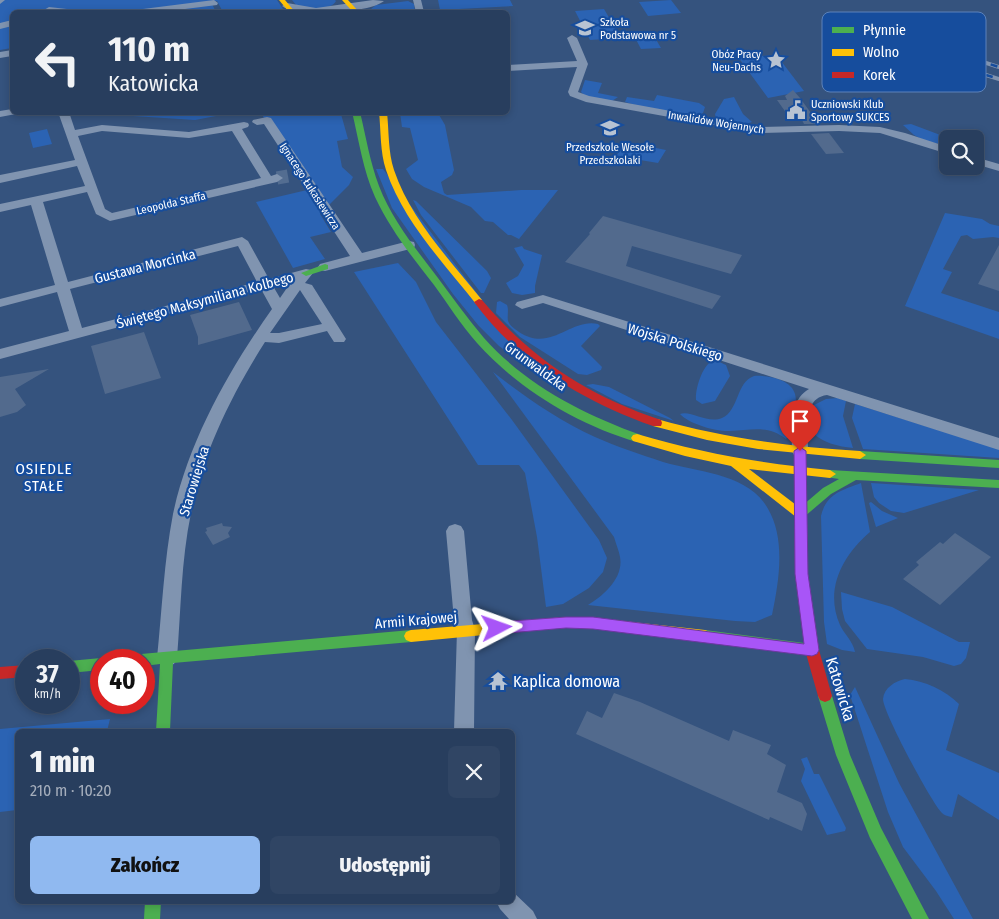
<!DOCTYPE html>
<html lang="pl">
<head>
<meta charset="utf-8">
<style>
  :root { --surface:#283e5e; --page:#304564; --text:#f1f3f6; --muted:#a5aebc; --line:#445773; --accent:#90b9f0 }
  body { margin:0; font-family:"Fira Sans Condensed",sans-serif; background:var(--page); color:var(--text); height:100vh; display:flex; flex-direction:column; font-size:19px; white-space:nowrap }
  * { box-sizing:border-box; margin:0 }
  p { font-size:16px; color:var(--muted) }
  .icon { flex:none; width:28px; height:28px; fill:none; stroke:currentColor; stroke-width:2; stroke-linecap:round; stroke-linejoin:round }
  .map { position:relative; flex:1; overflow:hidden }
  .side { position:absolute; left:15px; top:729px; width:500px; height:175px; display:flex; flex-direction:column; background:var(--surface); border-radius:8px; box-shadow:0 2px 8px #0003,0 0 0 1px var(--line) }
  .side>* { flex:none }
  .banner { position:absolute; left:10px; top:10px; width:500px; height:105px; border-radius:8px; box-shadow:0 2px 8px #0003,0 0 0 1px var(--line); background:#283e5e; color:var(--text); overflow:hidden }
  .buttons { position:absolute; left:939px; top:130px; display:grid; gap:10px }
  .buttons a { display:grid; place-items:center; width:45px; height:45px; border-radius:8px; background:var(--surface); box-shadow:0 2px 8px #0003,0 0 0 1px var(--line); font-size:25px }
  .speed { position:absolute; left:15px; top:649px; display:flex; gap:10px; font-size:25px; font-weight:700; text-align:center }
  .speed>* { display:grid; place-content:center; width:65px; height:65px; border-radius:50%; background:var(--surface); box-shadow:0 2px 8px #0003,0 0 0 1px var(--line); line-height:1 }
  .speed small { font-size:12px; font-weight:400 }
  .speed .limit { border:8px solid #d22; background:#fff; color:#111 }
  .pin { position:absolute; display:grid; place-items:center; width:42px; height:42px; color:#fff; margin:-51px -21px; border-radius:50% 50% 50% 0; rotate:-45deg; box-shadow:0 0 5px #0007 }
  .pin .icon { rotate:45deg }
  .me { position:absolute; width:55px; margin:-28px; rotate:86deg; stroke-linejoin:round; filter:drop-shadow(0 0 4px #0008) }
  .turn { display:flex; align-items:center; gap:18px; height:105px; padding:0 15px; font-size:22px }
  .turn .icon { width:65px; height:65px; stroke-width:2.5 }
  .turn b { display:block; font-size:35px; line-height:42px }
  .round { display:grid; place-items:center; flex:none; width:52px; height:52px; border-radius:8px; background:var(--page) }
  .overview { display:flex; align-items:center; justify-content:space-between; height:85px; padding:0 15px }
  h1 { font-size:30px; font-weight:800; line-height:38px }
  .action { display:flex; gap:10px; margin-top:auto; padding:10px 15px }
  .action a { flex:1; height:58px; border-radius:8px; background:var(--accent); color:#111; font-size:20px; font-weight:800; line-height:58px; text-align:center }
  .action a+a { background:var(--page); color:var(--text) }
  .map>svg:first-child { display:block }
</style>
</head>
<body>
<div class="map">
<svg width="999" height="919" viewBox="0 0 999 919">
  <rect width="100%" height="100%" fill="#35537e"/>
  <path fill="#2b63b3" d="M0 0H277L283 9 279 12H223L217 1 211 2 216 12H12V48L0 50Z
    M292 0H335L336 1C329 13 309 7 297 6Z
    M438 0H510L513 6 440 10Z
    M671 0 681 13 648 16 639 2Z
    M408 1 414 4 415 11 373 12 371 9 376 5Z
    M604 9 621 38 590 40 575 11Z
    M651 31 661 48 641 49 632 32Z
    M783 55 785 56 778 57 804 91 768 98 738 57Z
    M585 80 602 83 598 93 618 97 612 101 585 96 581 92Z
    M657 95 699 103 705 107 703 113 697 116 639 106 625 102 627 97 654 101Z
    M734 97 743 114 752 122 746 124 716 119 715 114 724 99Z
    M70 112H232V113L195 120Z
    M313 112 341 114 348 139 337 141 342 167 353 177 349 185 320 214 331 232 310 237 325 259 293 268 256 202 307 190 261 113Z
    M400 113H438L445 125 454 170 452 175 441 182 444 193 447 195 521 190H558L519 239 511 235H508L493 222 485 221 471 207 424 187 412 179 406 169 418 160 410 128 402 127Z
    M911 124 951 139H948L947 146 923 140 914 135 903 125Z
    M47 129 52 144 33 148 29 133Z
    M626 142 666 150 658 163 616 156Z
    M376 169H383L538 374 499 346 478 325 453 294 392 208Z
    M413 200 416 201 487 271 491 278 484 293H481L421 215Z
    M945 213 982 219 990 224 999 226V238L993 237 973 239 967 235 961 236 943 269 952 272 941 293 999 312V339L905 306Z
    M522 246 524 249 542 255 535 286V293L522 295 512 293 506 283 518 276 524 265 514 248Z
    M398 263 416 282 436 322 512 420 599 540 607 558 603 572 589 588 563 604 546 607 537 537 525 473 519 465H478L354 272Z
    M500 301 507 305C509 310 507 316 508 321 510 326 515 329 519 332 551 353 570 318 598 324L600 326 581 346 602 367 601 370 587 375 578 374 520 337 496 313 497 302Z
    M715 360 726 365 730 376 715 401 702 404 696 400C695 389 703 362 715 360Z
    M493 372C525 397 558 420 595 437 617 447 640 454 663 462 696 472 744 473 765 504 787 536 779 580 772 615L755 622 735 621 588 605C603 596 624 578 620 557 619 551 616 544 614 537Z
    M754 376C767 375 791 379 795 394 797 400 795 408 794 414 793 424 794 432 786 439 768 425 752 430 730 431 717 432 689 424 680 414 691 410 707 424 722 418 739 411 736 382 754 376Z
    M593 384 609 387 670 418 674 421 622 404 586 385Z
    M838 398 846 401 843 416 853 448C829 446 796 435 814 405L826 399Z
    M855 404 999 449V458L863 449 852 418Z
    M861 483 870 532C843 555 824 589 840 625 844 634 853 641 855 652L842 650 827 644 824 622 821 516C826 494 842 490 861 483Z
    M871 483 979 490 904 513 891 511 879 503 874 497Z
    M871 502 882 511 898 518 876 527 869 503Z
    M841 592 892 607 959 642H970L966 658 961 664 954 666 923 657 867 649 845 621 842 609Z
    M905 679C925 681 945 690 959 704L946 750 999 773V820L958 794 952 817C948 816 945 816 942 813 931 802 883 712 883 699 884 688 895 681 905 679Z
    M855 687 899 783 973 919H954L936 891 903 847 888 812 850 695Z
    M110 719 107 731H18L17 810 0 812V729Z
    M807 757 814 774H819L846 828 845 831 827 835 801 781 805 769 801 759Z"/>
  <path fill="#526a8d" d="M793 90 800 98 819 124H804L802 120 792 121 777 100H787L785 96Z
    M829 133 844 153 826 154 811 134Z
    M603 216 677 237 742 255 731 274 632 246 626 266 721 296 712 309 565 262 590 234 589 233Z
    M999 245V291L978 284Z
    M239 302 252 330 198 345V337L190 315Z
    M144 332 161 378 105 394 91 346Z
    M49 369 15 389 26 405 17 412 0 417V377Z
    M222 523 223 526 232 527 228 533 230 537 213 545 205 532 207 531 206 528Z
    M955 533 991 557 940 605 903 579 919 565 916 562 940 542 943 544Z
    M614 693 640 702 729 741 733 730 771 745 767 754 786 765 777 792 802 803 807 814 802 831 770 817 769 820 576 734 587 711 602 718Z"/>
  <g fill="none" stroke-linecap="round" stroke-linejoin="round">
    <path stroke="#536d91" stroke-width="13" stroke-dasharray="13 6" stroke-linecap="butt" d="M277 178 288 176"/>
    <path fill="#8094b0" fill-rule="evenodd" d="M0 0H5L0 4Z
      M214 0 218 3 217 5 161 12H138L143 9Z
      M373 0 384 1C370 13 297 18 282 6L287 3 316 8Z
      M413 0H421L424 12H416Z
      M49 7 67 9 72 12H46L44 10Z
      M12 20V26L0 29V23Z
      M572 35 577 38 588 64 578 92 589 96 758 127 839 125 880 127 905 133 948 147V154L880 133 839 131 758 133 586 102 570 96 568 92 577 67 508 71V65L577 61 567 38Z
      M12 50V56L0 58V52Z
      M12 109V112H17L16 114 0 117V111Z
      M58 112H69L75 130 102 125 189 132 244 122 248 123 249 125 248 127 242 129 271 176 277 174 283 178 277 182 110 221 96 214 87 192 43 202 68 282 242 237 248 241 269 279 306 269 311 270 313 273 305 283 312 285 346 339 344 342H334L327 331 279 343 265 342C232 394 203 452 191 513 181 561 181 610 177 658L174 664 167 666 160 664 157 658C162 610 164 561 173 514 189 440 229 370 272 309L261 289 0 359V349L69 331 57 292 0 307V299L55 285 31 205 0 212V204L85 186 77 166 0 183V175L75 160ZM102 131 189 138 232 131 261 178 112 213 105 209 78 136ZM238 246 257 282 82 328 70 289ZM293 280 291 282 280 298 273 286ZM300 290 322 324 279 333H270Z
      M267 117 271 118 362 253 409 241 414 242 415 245 414 248 325 271 320 270 318 267 320 264 350 256 264 124 257 125 252 122 253 120Z
      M975 157 999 164V171L975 164Z
      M543 295 999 438V450L827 395C802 398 808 432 808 451L806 455 800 457 794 455 792 451C792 431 788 401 809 389L543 303 522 309 515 305 517 302Z
      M455 524 461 526 464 531 472 620 475 630 474 731H454L457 630 454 620 446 531 449 526Z
      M512 891 533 911 537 919H509L500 909 496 901H512Z"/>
    <path fill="#4caf50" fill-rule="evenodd" d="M352 112H360C366 137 370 162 379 186 392 220 416 249 438 278 453 298 468 319 484 338 526 385 583 414 641 435L643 438 641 441 637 442C578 425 518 389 477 343 461 325 448 304 434 285 412 257 390 229 375 197 363 170 359 141 352 112Z
      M325 264 328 265V269L306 276 301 273Z
      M860 451 999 460V468L860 459 854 455Z
      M830 470 999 480V488L856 480 831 494 804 517H796L794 514 796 511 823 488 839 479 826 477 824 474Z
      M411 630 416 632 418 636 416 640 411 642 173 663 170 731H156L160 664 144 666V660H134L136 656 141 654Z
      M705 630 812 644 817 646 819 650 817 654 812 656 705 642 700 640 698 636 700 632Z
      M101 658 106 660H101V670L69 673V661Z
      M825 690 830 692 832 696 850 755 881 828 929 919H912L870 838 836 755 818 696 820 692Z
      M145 901H161L160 919H144Z"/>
    <path fill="#ffc107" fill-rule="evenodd" d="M279 0H285L295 12H289Z
      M342 0H348L359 12H353Z
      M379 112H387C389 131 388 152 394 170 411 220 450 260 482 300V304H476C443 262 403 221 386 170 380 152 381 131 379 112Z
      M657 419C724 438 791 447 860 451L866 455 860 459 758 449 707 440 653 426 652 423 653 420Z
      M637 434C701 453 764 464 830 470L836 474 830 478 749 469 804 511 806 514 804 517H796L731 466 685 456 633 441 631 438 633 435Z
      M566 617 614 620 705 630 710 632 712 636 710 640 705 642 614 630 566 627 411 642 406 640 404 636 406 632 411 630Z"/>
    <path fill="#c62828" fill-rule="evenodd" d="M479 299 482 300C533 360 587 395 661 420L662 423 661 426H653C583 401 519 363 474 302Z
      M800 447 806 451 807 574 819 650 832 696 830 700 825 702 820 700 818 696 805 650 795 574 794 451Z
      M26 665V677L0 679V667Z"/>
    <g stroke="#8093ae" stroke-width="4">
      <path id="rail" d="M924 43 999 67
        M986 75 999 79"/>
    </g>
    <use href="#rail" stroke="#164d9d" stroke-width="2.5" stroke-dasharray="7" stroke-linecap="butt"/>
  </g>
  <path fill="#a855f7" stroke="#6d37a1" d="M800 447 806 451 808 574 819 650 817 654 812 656 593 629 566 628 497 634 493 632 491 628 493 624 497 622 566 617H593L804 644 795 574 794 451Z"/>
  <defs>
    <g id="school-bare" transform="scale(1.5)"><path d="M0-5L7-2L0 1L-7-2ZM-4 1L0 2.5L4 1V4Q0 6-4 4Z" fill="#b8c3d2" stroke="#164d9d" stroke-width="2.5" paint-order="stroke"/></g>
    <g id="sight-bare" transform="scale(1.5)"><path d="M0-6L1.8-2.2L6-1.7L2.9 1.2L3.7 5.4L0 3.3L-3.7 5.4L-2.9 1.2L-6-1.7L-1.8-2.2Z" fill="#b8c3d2" stroke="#164d9d" stroke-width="2.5" paint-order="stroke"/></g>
    <g id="civic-bare" transform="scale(1.5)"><path d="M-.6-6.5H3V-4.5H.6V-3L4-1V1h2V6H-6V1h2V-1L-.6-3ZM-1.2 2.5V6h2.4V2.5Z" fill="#b8c3d2" stroke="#164d9d" stroke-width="2.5" paint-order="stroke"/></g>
    <g id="temple-bare" transform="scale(1.5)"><path d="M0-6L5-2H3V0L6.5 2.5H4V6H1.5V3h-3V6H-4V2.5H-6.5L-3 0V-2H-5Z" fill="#b8c3d2" stroke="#164d9d" stroke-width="2.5" paint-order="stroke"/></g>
  </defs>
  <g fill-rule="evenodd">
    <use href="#school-bare" x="585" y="28"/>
    <use href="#sight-bare" x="776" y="60"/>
    <use href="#civic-bare" x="796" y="110"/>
    <use href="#school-bare" x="610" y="128"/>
    <use href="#temple-bare" x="498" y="681"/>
  </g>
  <g text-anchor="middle" stroke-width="4.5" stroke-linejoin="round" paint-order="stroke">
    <g font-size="11" fill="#fff" stroke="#164d9d" text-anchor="start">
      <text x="600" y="26">Szkoła<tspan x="600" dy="13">Podstawowa nr 5</tspan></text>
      <text x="761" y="58" text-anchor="end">Obóz Pracy<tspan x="761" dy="13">Neu-Dachs</tspan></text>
      <text x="811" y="108">Uczniowski Klub<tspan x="811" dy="13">Sportowy SUKCES</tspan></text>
      <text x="610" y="151" text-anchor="middle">Przedszkole Wesołe<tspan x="610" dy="13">Przedszkolaki</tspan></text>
    </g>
    <g font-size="11" fill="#fff" stroke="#164d9d">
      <text transform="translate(716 122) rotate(9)" y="4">Inwalidów Wojennych</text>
      <text transform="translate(310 186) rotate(57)" y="4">Ignacego Łukasiewicza</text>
      <text transform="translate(171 203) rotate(-13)" y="4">Leopolda Staffa</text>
    </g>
    <g font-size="14" fill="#fff" stroke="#164d9d">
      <text transform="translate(145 266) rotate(-14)" y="5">Gustawa Morcinka</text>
      <text transform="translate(205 300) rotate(-15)" y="5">Świętego Maksymiliana Kolbego</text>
      <text transform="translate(675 342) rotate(17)" y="5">Wojska Polskiego</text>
      <text transform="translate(536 366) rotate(36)" y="5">Grunwaldzka</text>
      <text transform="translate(194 481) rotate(-73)" y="5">Starowiejska</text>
      <text transform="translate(416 620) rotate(-5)" y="5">Armii Krajowej</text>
    </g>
    <g font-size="15" letter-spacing="1" fill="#fff" stroke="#164d9d">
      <text x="44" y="474">OSIEDLE<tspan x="44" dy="17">STAŁE</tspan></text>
    </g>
    <g font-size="16" fill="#fff" stroke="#164d9d" text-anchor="start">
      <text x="513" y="687">Kaplica domowa</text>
    </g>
    <g font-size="16" fill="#fff" stroke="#164d9d">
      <text transform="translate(841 689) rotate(73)" y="6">Katowicka</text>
    </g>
  </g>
  <rect x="822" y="12" width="164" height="80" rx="8" fill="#164d9d" stroke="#5c82ba" stroke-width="1"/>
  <rect x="832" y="27" width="22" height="6" fill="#4caf50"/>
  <rect x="832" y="49" width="22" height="7" fill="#ffc107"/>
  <rect x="832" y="72" width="22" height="6" fill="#c62828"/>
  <g font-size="14" fill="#fff">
    <text x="863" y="35">Płynnie</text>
    <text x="863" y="57">Wolno</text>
    <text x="863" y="80">Korek</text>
  </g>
</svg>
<div class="buttons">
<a><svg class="icon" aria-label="search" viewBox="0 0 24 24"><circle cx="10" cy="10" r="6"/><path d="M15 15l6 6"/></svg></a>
</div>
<div class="speed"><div>37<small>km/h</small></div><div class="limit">40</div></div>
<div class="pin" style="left:800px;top:451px;background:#d93025"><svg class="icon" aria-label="arrive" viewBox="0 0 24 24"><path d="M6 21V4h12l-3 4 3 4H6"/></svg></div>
<svg class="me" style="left:497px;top:628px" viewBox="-20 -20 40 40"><path d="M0-17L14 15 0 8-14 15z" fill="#a855f7" stroke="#fff" stroke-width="4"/></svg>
<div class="banner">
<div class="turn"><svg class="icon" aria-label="left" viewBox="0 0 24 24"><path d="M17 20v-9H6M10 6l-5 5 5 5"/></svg><div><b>110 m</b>Katowicka</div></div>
</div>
<section class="side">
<div class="overview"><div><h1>1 min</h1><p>210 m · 10:20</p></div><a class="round"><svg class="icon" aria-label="close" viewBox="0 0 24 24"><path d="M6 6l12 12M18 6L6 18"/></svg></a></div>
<div class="action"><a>Zakończ</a><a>Udostępnij</a></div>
</section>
</div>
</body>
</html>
